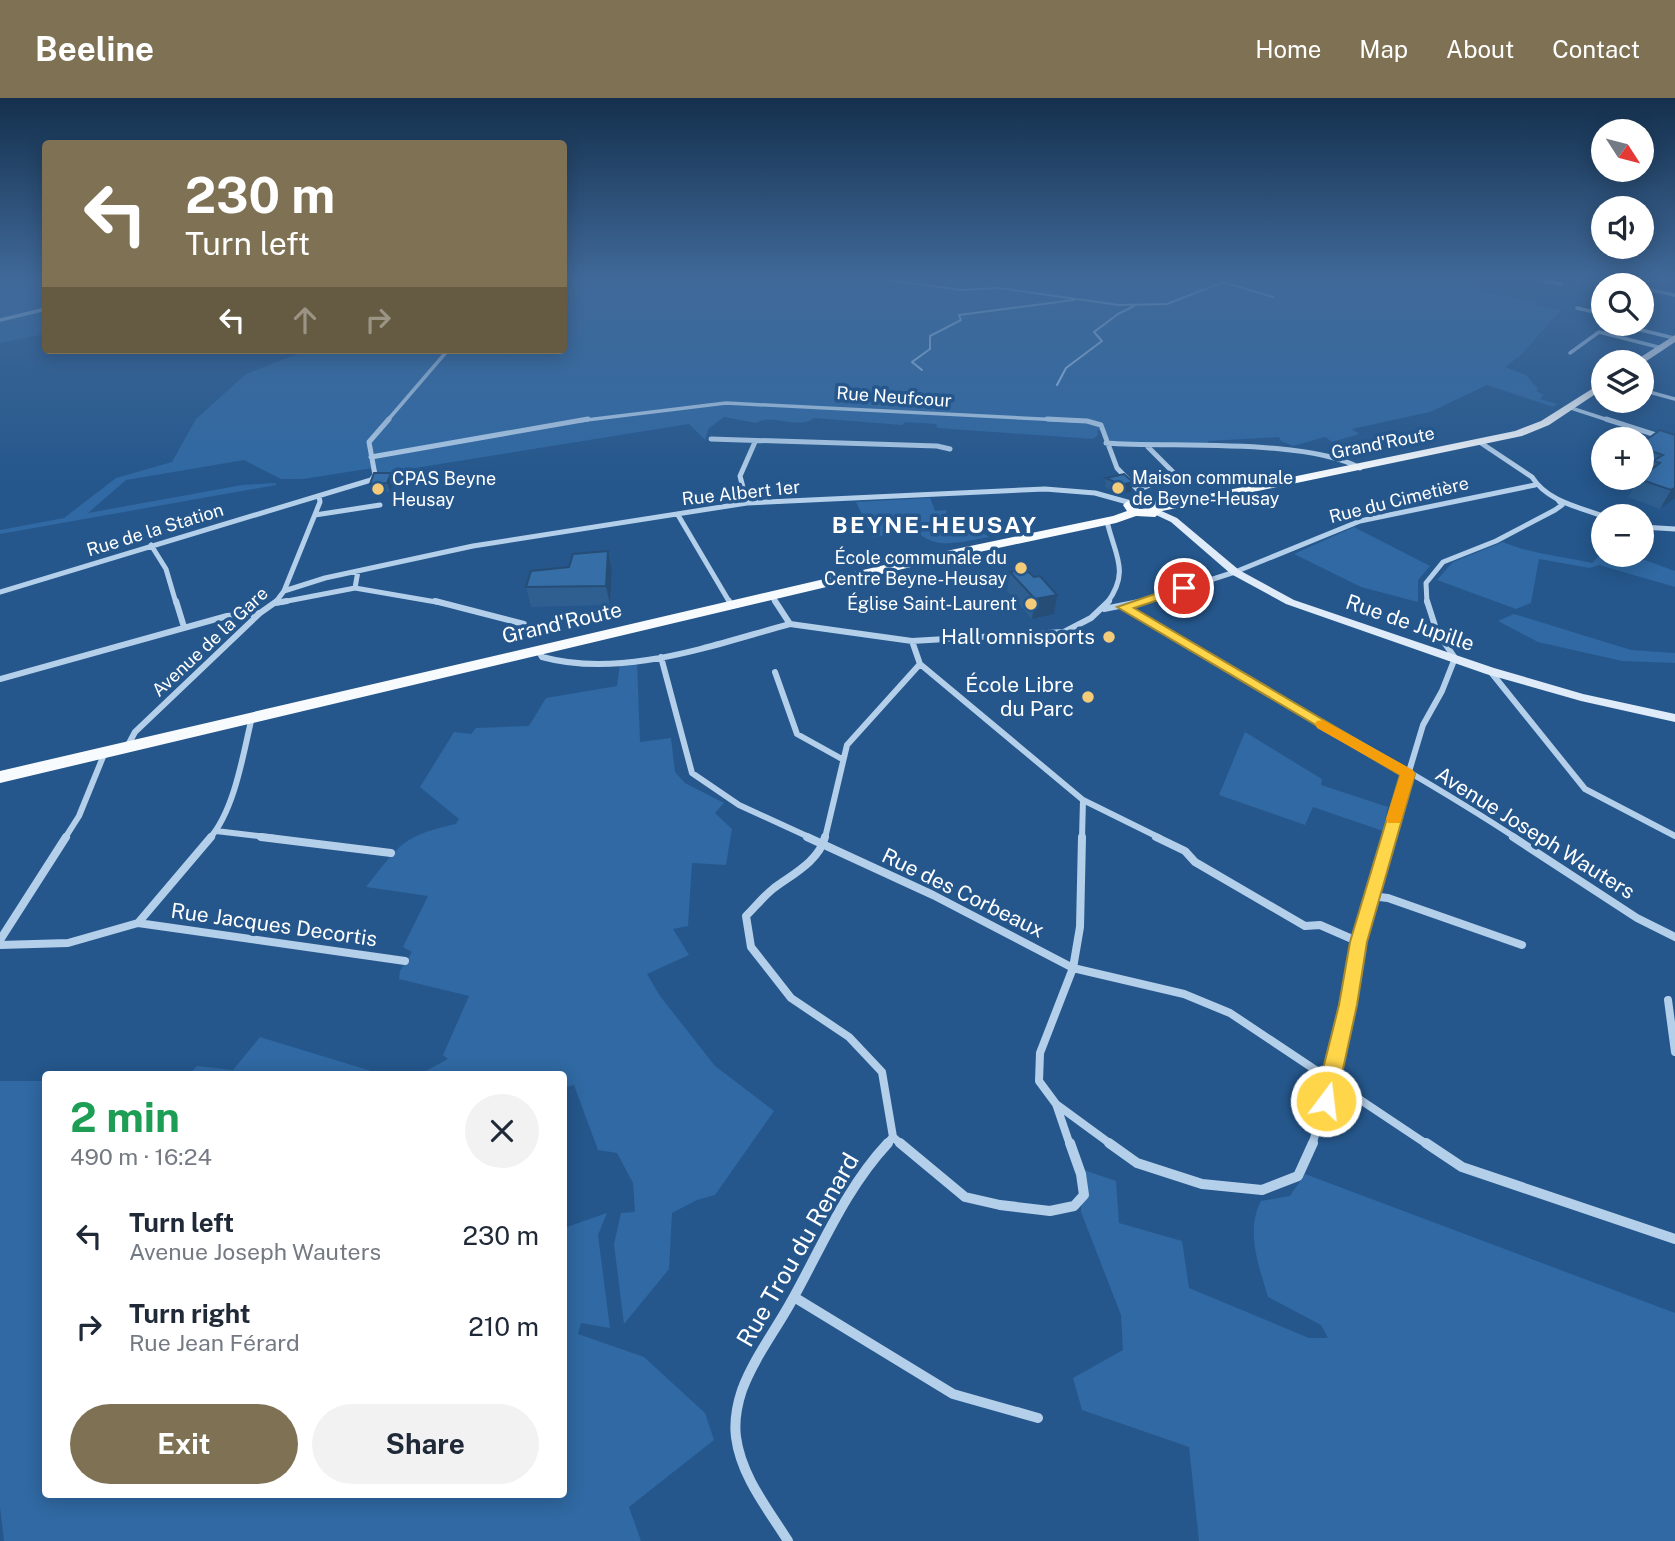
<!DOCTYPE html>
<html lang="en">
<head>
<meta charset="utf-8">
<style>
  :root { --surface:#fff; --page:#f2f2f3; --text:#1f2937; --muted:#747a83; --accent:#7f7254 }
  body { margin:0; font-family:"Public Sans",sans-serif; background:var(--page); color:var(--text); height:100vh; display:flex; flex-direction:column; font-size:26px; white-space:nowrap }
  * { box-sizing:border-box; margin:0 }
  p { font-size:23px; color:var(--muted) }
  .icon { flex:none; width:38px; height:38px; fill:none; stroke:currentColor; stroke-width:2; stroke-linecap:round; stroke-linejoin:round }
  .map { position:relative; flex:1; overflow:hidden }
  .details { position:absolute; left:42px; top:973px; width:525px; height:427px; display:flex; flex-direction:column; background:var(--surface); border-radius:7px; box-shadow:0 4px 18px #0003 }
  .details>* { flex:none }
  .hud { position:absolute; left:42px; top:42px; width:525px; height:214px; border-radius:7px; box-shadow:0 4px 18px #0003; background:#7f7254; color:#fff; overflow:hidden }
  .needle { width:46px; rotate:126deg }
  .fabs { position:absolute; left:1591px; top:21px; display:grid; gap:14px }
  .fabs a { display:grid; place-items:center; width:63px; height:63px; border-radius:50%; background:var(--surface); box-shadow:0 4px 18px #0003; font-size:35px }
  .pin { position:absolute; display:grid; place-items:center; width:60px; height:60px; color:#fff; margin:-30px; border:4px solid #fff; border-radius:50%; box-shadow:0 2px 7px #0007 }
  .me { position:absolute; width:77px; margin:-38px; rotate:15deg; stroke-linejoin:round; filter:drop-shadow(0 0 5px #0008) }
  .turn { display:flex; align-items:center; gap:24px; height:147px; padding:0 28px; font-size:32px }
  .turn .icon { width:91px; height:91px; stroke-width:2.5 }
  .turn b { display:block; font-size:49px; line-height:60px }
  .lanes { display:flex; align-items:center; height:66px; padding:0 28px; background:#0003; justify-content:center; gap:35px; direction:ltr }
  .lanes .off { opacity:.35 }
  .round { display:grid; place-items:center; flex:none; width:74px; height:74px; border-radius:37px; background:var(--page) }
  .head { display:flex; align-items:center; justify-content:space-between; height:119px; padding:0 28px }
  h1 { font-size:42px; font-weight:700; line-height:52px; color:#1e9e55 }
  .action { display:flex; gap:14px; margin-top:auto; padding:14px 28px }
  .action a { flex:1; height:80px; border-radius:42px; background:var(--accent); color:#fff; font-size:28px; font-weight:700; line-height:80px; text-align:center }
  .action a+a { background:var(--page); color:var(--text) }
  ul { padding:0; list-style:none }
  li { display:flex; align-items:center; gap:21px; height:91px; padding:0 28px }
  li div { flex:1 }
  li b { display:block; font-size:26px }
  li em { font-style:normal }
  header { display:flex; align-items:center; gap:42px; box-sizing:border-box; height:98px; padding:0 35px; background:var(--accent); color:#fff }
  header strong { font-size:33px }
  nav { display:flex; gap:38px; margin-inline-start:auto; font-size:24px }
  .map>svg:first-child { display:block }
</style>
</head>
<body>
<header>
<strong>Beeline</strong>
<nav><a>Home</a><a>Map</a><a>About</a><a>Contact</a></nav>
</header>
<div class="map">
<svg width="1675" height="1443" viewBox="0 0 1675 1443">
  <rect width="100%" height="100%" fill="#25578c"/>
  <path fill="#3069a3" d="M0 182H45V236L0 245Z
    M564 182H1478L1480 194 1536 203 1534 207 1556 212 1590 192 1565 207 1521 257 1505 269 1526 277 1538 291 1536 293 1544 297 1540 301 1557 306 1553 309 1487 287 1430 314 1352 331 1359 336 1332 344 1325 339 1293 348 1281 343 1279 339 1208 343 1207 347 1114 344 1106 340 1104 333 1097 332 1098 337 1093 341 937 330 936 326 905 324 902 327 814 320C797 333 773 314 756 325L724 319 708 331 705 342 689 326 378 376 373 370 303 381H281L244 362 126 382 88 415 242 387 276 385V387L0 436V432L64 420 116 380 172 364 196 321 246 276 305 253 564 252Z
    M930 400 935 413 946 412 949 430 979 432 989 439C963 443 935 454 916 432L873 439 856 404Z
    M1354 429 1430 468 1418 482V504L1361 489 1294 456Z
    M1503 444C1531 456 1562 458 1592 465L1603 454V457H1631L1675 473V489L1599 467 1590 470 1539 461 1531 505 1516 511 1437 482 1453 464Z
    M1514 516 1631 552 1675 555V565L1622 563 1538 544 1498 523Z
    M637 563 640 644 671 640 675 674 685 685 724 705 715 715 732 731 726 767 692 765 688 828 673 831 689 857 647 876 660 898 715 968 774 1013 715 1097 697 1102 672 1115 669 1171 624 1226 614 1146 621 1115 635 1114 633 1085 617 1055 598 1052 574 987 564 990V976H420L448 961 443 957 469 898 399 881 400 873 412 854 403 849 428 798 366 789C400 747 401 738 456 726L459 721 420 689 454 634 471 636 476 630 529 628 546 600 617 588 620 564Z
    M1245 634 1322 681 1321 687 1388 709 1383 733 1313 709 1305 727 1219 697Z
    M260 939 381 976H189L197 968 233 972Z
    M0 983H45L46 1396H564V1130L607 1115 598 1137 610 1230 581 1225 578 1236 644 1259 705 1315 714 1342 629 1409 641 1443H4L0 1409Z
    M1084 1072 1116 1083 1119 1125 1182 1143 1189 1190 1309 1240H1328L1321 1227 1268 1199C1259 1168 1245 1133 1261 1103L1290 1098 1305 1076 1675 1215V1443H1199L1189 1349 1082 1312 1073 1280 1123 1252 1121 1217 1081 1114Z"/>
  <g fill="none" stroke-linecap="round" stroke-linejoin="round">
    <path stroke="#a8caeb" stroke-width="2" d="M806 182H817
      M846 182H857
      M884 182 962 192 999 190 1119 207 1167 206 1223 184
      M1223 184 1273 199
      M922 272 912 264 930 251V238L961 222 959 217 1074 202
      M1057 287 1066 270 1102 243 1094 234 1118 216 1134 208"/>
    <path stroke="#b4cfea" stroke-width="3.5" d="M1594 182H1607
      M1545 183 1560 186
      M1616 185 1624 187
      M1642 190 1675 197
      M1577 210 1603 216
      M0 222 46 211
      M1642 225 1641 232 1674 240
      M1570 255 1599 234 1662 250
      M1642 292 1675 301
      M1568 309 1611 323
      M387 323 448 252
      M578 323 726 305 1082 323"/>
    <path stroke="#b4cfea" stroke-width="5" d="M1047 321 1087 323 1101 327 1117 370 1138 392 1142 402
      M1606 321 1675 343
      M711 341 937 348 950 351
      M1106 345C1172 350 1305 340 1360 370
      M1481 345 1532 379C1547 403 1578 409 1603 418
      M371 359 588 321
      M1139 392 1174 375 1148 349
      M747 405 740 378 755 344
      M315 417 380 407
      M678 417 730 505
      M1107 423C1114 456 1131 473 1107 505
      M1642 429 1675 431
      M151 447 166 471 176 505
      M355 490 442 505
      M284 493 325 480 473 448 747 405 1045 391 1095 395 1131 405
      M0 494 371 382 375 377 369 344 389 321
      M771 497 776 505
      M275 505 284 493 320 404 319 398
      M277 505 355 490 358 473
      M1138 505 1235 474 1360 423 1535 387
      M1427 505 1426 485 1443 464 1496 443 1555 412 1562 407 1558 402"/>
    <path stroke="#b4cfea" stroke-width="6" d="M176 503 184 529
      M435 503 524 526
      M729 503 731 507
      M775 503 790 526 912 543 1064 534 1091 520 1109 503
      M275 505 287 503
      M1124 509C1253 589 1389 657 1516 740
      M1104 511 1144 503
      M912 543 920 566 1083 702 1082 740
      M538 552 542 559C622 581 712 547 790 526
      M661 559 692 675 739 707 811 740
      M1490 573 1585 691 1675 738
      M775 574 797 636 842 661
      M0 581 227 518 259 515
      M127 649 135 634 260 515 277 503
      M1083 702 1160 740
      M216 733 275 740
      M65 740 79 718 105 654
      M210 740C235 711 243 656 252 619
      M825 740 847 647 920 566
      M1389 740 1423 627 1442 593 1455 560 1437 534 1427 503"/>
    <path stroke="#b4cfea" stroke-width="8" d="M261 739 391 755
      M807 739 933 797 1073 870 1184 896 1230 915 1428 1047
      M825 739C819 763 793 776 774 790 764 798 755 809 746 818L751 849 791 900 849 939 882 974 893 1039
      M1156 739 1185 753 1195 764 1305 828 1320 827 1359 844
      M1513 739 1637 820 1675 839
      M1371 798 1388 800 1522 847
      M138 825 405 863
      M0 842 66 739
      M0 847 68 845 138 825 211 739
      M1668 902 1675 954
      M1056 1006 1112 1047
      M886 1047 893 1039 902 1047
      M1070 1047 1056 1006 1039 983 1040 955 1073 870 1080 829 1082 739
      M1312 1047 1332 983 1359 844 1390 739"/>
    <path stroke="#b4cfea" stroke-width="10" d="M900 1045 965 1099 1000 1107 1050 1113 1074 1108 1084 1097 1081 1076 1070 1045
      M1109 1045 1137 1065 1202 1086 1262 1092 1298 1078 1313 1045
      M1426 1045 1462 1069 1675 1141
      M794 1199 953 1296 1038 1320
      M788 1443C768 1411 741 1378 736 1339 734 1323 737 1307 742 1292 754 1260 775 1233 791 1204 822 1149 845 1091 888 1045"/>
    <path fill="#dfebf8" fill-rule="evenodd" d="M1157 411 1177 420 1239 472 1294 502 1494 570 1583 596 1675 616V624L1581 603 1486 576 1286 506 1231 476 1171 424 1154 416V412Z"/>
    <path fill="#f8fbfe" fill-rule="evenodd" d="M1675 237V244L1642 266 1633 264Z
      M1603 284V291L1549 327 1522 338 1162 413 1155 419 1136 418 1116 425 932 464 0 685V673L932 456 1113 418 1127 413 1123 407C1134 396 1149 398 1161 406L1515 333 1541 323ZM1138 407 1151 410 1139 411 1136 408Z"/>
  </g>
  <path fill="#2e5f90" d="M1675 337V400L1660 411 1628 399 1639 381 1647 374 1642 372V345Z
    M1106 380 1133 384 1131 394 1119 396 1105 389Z
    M394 384 390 394 373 395 370 386Z
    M608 453 612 472 610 507 531 509 526 489 569 469Z
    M1010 474 1054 516 1032 521 1007 493Z"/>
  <path fill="#264d76" d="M391 375 394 384 390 394 387 385Z
    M1133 384 1131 394 1119 396 1121 387Z
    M1675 390V400L1660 411 1671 392Z
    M608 453 612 472 610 507 606 488Z
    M1057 497 1054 516 1032 521 1035 501Z"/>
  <path fill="#366ea8" stroke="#264d76" stroke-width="2" d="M1660 332 1675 337V390L1671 392 1639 381 1660 365 1653 363 1663 357 1642 350V345Z
    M374 375H391L387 385 370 386Z
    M1124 376 1133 384 1121 387 1106 380Z
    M608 453 606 488 526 489 531 473 569 469 573 456Z
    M1025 471 1034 479 1040 478 1057 497 1035 501 1010 474Z"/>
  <linearGradient id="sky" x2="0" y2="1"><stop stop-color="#14304d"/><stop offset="0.47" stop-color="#406999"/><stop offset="1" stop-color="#406999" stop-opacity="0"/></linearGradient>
  <rect width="1675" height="384" fill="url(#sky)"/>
  <path fill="#ffd54a" stroke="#a68a30" stroke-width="2" d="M1184 486 1188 487V492L1134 510 1415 676 1367 844 1357 907 1336 1003 1333 1009 1326 1012 1318 1009 1315 1003 1339 907 1350 844 1400 677 1117 509Z"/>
  <path fill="#f59e0b" d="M1323 622 1413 672 1415 676 1400 725H1388L1386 721 1400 677 1317 630 1315 626 1317 623Z"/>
  <g fill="#f4cb78" stroke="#25578c" stroke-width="2.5">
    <circle cx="1118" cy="390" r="7"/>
    <circle cx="378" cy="391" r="7"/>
    <circle cx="1021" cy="470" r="7"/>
    <circle cx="1031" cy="506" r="7"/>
    <circle cx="1109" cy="539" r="7"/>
    <circle cx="1088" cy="599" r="7"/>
  </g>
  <g text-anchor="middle" stroke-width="7" stroke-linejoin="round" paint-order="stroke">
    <g font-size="18" fill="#fff" stroke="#25578c">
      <text transform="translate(894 299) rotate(4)" y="6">Rue Neufcour</text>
      <text transform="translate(1383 345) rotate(-11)" y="6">Grand'Route</text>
      <text transform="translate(741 395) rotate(-6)" y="6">Rue Albert 1er</text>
      <text transform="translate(1399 402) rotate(-14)" y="6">Rue du Cimetière</text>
      <text transform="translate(155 432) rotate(-17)" y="6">Rue de la Station</text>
      <text transform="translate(210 544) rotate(-43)" y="6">Avenue de la Gare</text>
    </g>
    <g font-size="18" fill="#fff" stroke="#25578c" text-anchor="start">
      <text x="1132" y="386">Maison communale<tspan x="1132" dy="21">de Beyne-Heusay</tspan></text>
      <text x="392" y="387">CPAS Beyne<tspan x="392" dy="21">Heusay</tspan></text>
      <text x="1007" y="466" text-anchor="end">École communale du<tspan x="1007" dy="21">Centre Beyne-Heusay</tspan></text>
      <text x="1017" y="512" text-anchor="end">Église Saint-Laurent</text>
    </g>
    <g font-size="21" fill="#fff" stroke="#25578c">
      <text transform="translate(562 525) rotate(-13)" y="7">Grand'Route</text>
      <text transform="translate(1410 525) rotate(19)" y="7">Rue de Jupille</text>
      <text transform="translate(1535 735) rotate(32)" y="7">Avenue Joseph Wauters</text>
      <text transform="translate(963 795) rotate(26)" y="7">Rue des Corbeaux</text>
      <text transform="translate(274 827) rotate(8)" y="7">Rue Jacques Decortis</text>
    </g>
    <g font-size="21" fill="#fff" stroke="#25578c" text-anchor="end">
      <text x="1095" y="546">Hall omnisports</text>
      <text x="1074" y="594">École Libre<tspan x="1074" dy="24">du Parc</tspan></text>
    </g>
    <g font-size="23" font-weight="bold" letter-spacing="2" fill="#fff" stroke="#25578c">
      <text x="935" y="435">BEYNE-HEUSAY</text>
    </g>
    <g font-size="24" fill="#fff" stroke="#25578c">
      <text transform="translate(798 1152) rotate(-60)" y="8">Rue Trou du Renard</text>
    </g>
  </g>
</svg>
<div class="fabs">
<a><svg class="needle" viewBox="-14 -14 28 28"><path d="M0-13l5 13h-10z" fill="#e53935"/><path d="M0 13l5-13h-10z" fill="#747a83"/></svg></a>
<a><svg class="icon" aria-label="sound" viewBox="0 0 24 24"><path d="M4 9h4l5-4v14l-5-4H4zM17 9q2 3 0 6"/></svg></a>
<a><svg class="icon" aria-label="search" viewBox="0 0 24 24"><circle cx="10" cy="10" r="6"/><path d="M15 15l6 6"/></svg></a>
<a><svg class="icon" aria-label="layers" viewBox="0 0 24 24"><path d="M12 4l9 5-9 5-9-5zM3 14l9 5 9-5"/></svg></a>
<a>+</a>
<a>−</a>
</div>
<div class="pin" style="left:1184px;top:490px;background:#d93025"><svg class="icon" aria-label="arrive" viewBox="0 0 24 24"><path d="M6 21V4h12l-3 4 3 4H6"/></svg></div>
<svg class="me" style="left:1326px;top:1003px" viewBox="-20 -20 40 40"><circle r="17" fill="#ffd54a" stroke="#fff" stroke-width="3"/><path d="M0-11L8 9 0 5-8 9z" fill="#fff"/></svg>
<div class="hud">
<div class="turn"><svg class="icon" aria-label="left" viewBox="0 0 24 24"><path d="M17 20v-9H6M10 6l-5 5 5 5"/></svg><div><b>230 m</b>Turn left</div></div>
<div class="lanes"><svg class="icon" aria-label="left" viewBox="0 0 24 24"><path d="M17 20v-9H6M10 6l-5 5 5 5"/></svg><svg class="icon off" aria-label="ahead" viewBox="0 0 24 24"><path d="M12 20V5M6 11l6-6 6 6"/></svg><svg class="icon off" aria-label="right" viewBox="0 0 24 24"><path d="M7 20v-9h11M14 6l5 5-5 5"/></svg></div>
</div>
<section class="details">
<div class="head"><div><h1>2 min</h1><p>490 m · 16:24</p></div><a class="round"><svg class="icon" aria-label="close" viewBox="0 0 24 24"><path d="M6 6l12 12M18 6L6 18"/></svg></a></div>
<ul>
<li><svg class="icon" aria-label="left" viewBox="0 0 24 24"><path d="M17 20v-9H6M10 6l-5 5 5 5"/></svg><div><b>Turn left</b><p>Avenue Joseph Wauters</p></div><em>230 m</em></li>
<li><svg class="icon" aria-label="right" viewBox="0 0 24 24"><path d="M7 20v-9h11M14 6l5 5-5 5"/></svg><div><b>Turn right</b><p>Rue Jean Férard</p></div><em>210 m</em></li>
</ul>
<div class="action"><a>Exit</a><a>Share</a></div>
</section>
</div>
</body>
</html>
